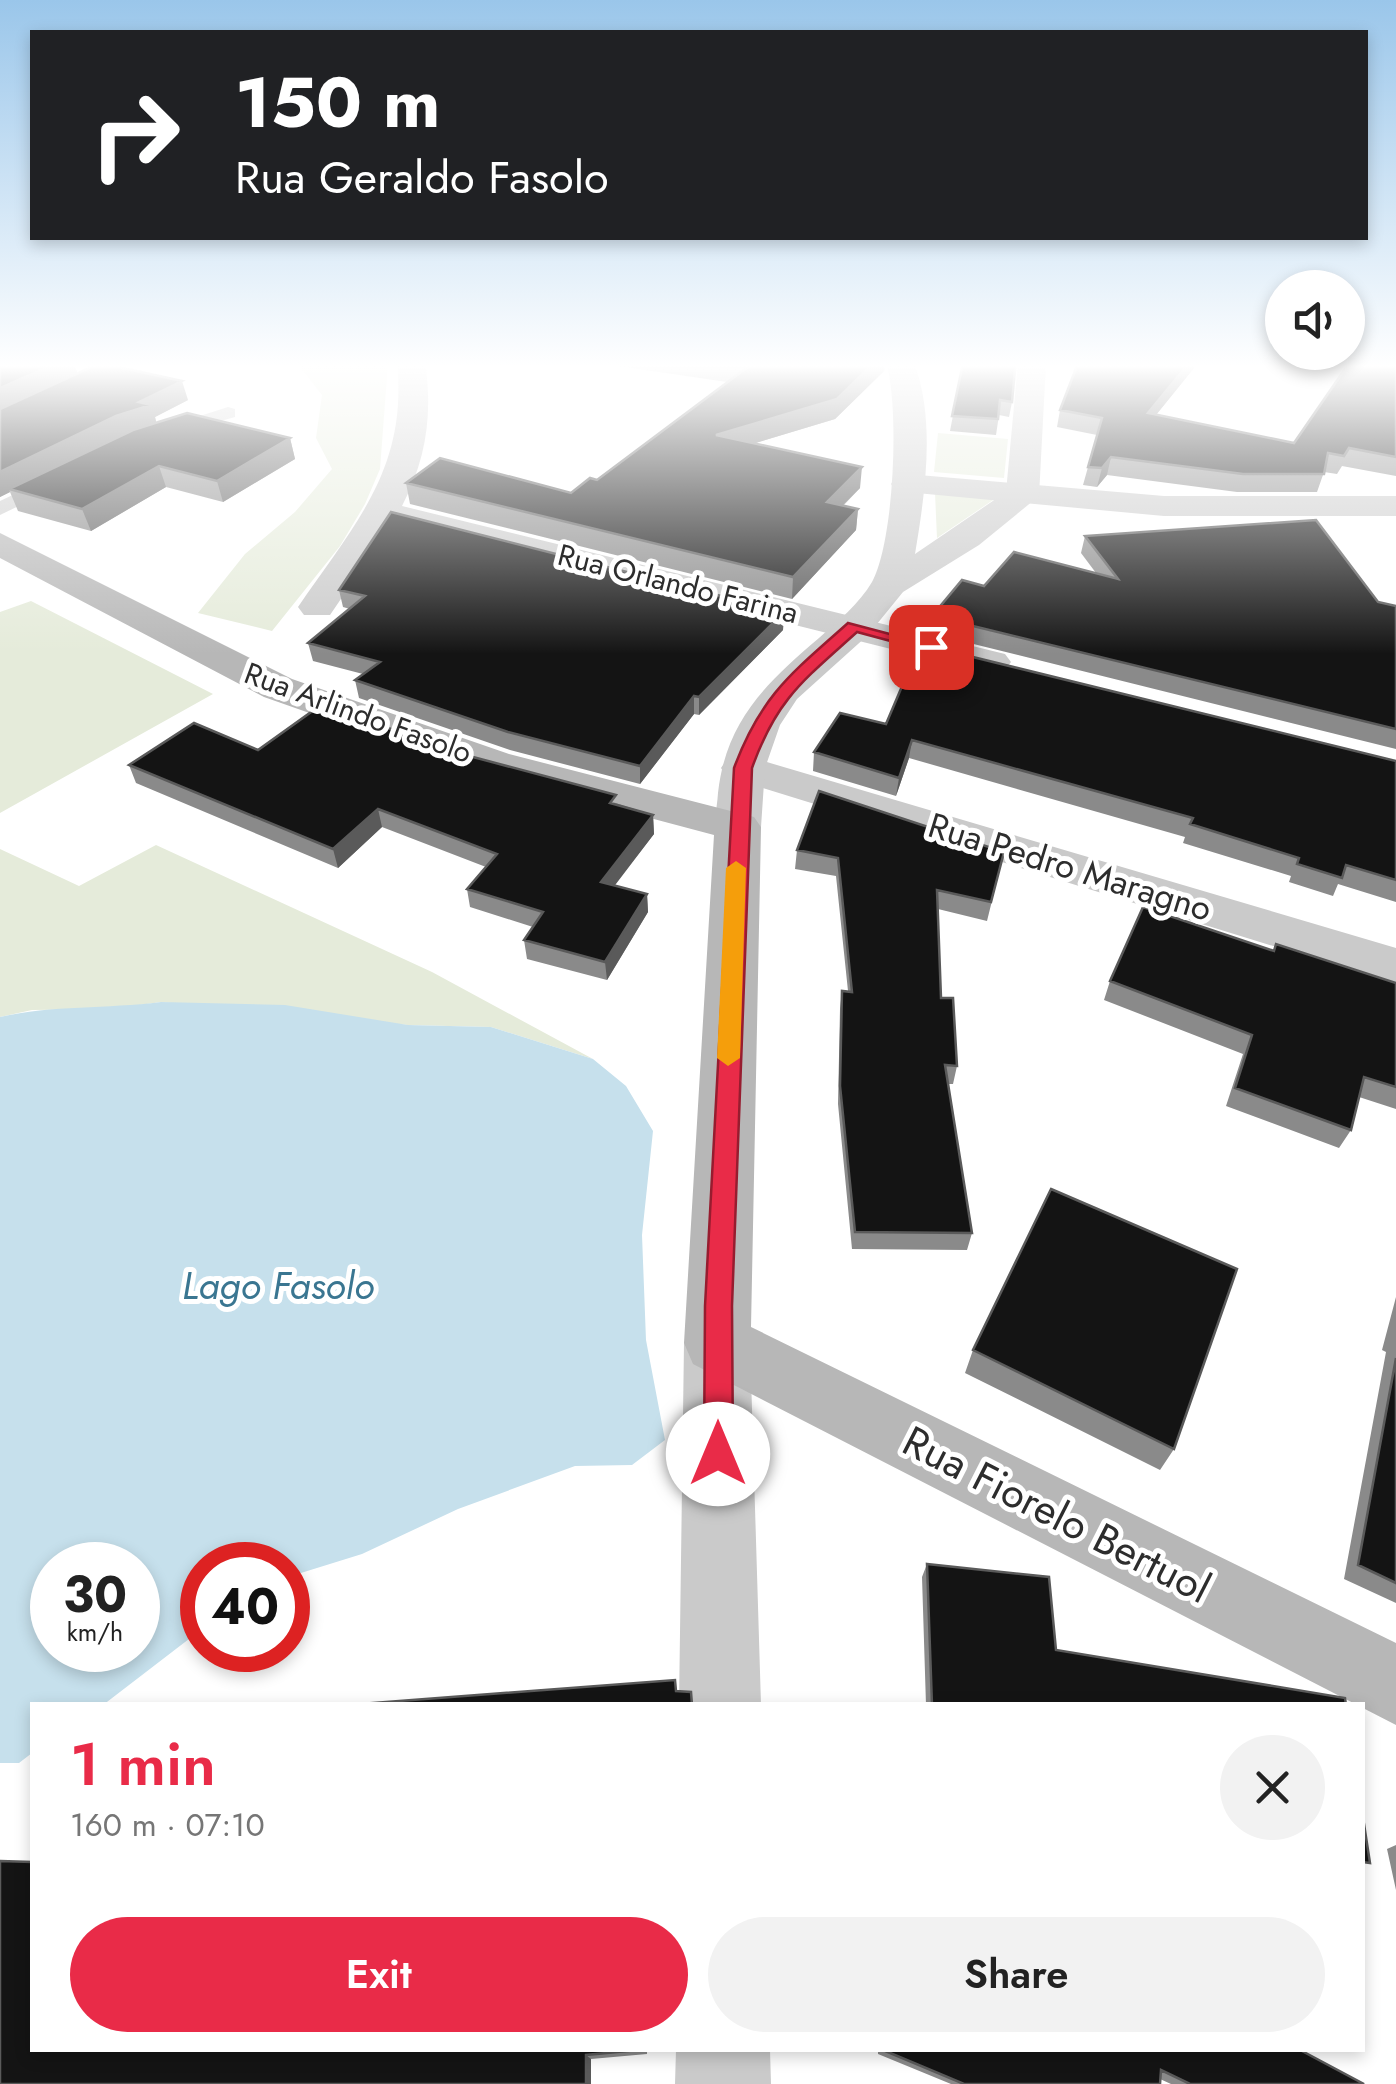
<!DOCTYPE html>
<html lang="en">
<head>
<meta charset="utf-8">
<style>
  :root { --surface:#fff; --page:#f2f2f2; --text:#222; --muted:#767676; --accent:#e92b48 }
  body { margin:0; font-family:Jost,sans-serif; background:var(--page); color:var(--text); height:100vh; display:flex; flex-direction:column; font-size:38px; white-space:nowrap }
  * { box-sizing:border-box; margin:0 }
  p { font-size:32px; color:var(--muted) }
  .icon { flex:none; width:55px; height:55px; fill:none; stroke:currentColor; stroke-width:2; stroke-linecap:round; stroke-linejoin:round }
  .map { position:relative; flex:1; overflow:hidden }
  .details { position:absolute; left:30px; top:1702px; width:1335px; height:350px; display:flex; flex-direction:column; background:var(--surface); border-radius:0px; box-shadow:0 5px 15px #0003 }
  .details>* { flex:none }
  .guide { position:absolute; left:30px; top:30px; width:1338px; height:210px; border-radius:0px; box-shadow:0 5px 15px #0003; background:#202124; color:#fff; overflow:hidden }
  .controls { position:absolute; left:1265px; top:270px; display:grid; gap:20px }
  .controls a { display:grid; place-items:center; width:100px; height:100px; border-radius:50%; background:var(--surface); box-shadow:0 5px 15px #0003; font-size:50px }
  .speed { position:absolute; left:30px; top:1542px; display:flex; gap:20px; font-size:50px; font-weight:700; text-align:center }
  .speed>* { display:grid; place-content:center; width:130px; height:130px; border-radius:50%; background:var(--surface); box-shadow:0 5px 15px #0003; line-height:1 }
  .speed small { font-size:25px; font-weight:400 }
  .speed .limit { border:15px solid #d22; background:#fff; color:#111 }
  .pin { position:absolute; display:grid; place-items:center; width:85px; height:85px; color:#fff; margin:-42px; border-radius:20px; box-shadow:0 5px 15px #0006 }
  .me { position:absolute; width:110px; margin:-55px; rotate:0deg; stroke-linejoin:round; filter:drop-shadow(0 0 8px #0008) }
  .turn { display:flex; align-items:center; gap:35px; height:210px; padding:0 40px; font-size:45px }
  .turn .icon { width:130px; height:130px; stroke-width:2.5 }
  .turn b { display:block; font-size:70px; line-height:85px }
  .round { display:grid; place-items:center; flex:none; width:105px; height:105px; border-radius:52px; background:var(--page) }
  .summary { display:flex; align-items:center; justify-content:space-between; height:170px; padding:0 40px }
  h1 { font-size:60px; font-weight:600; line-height:75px; color:var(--accent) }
  .action { display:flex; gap:20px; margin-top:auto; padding:20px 40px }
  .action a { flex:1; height:115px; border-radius:60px; background:var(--accent); color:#fff; font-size:40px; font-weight:600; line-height:115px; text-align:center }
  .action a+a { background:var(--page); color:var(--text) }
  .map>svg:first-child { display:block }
</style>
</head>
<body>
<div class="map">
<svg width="1396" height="2084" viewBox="0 0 1396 2084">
  <rect width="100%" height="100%" fill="#fff"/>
  <path fill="#e5ebda" d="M297 363H388L380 469 365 504 340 546 272 631 198 613 245 554 295 512 332 469 316 438 322 395Z
    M938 433 1008 439 1004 478 934 472Z
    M935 493 996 498 937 538Z
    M31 601 213 694 0 813V612Z
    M156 845 432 972 593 1059 491 1027 408 1025 161 1002 111 1009 32 1010 0 1017V849L79 886Z"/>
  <path fill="#c6e0ec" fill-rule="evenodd" d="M161 1002 285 1005 408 1025 491 1027 593 1059 626 1086 653 1131 642 1235 646 1340 665 1440 632 1465 575 1466 458 1509 362 1554 288 1577V1565H202V1629L103 1705H32V1753L19 1763H0V1017C52 1005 107 1009 161 1002ZM52 1565H138V1650H52Z"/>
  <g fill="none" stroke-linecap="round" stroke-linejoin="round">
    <path fill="#cacaca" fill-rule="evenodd" d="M228 407 235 409V417L163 437 153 431Z
      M57 474 67 480 64 484 0 515V501Z"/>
    <path fill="#cacaca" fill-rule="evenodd" d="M397 363H425C433 414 426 460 402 506L1005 654 1011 662 1005 670 991 674 392 524 330 615H304L298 607C354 525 408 469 397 363Z
      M907 474 1164 496H1396V516H1164L895 491 891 484 895 477Z
      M743 755 1396 948V984L727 777 721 768 727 759Z"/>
    <path fill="#cacaca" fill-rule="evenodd" d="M886 363H914C936 420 925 494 915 554L1006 492 1018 363H1046L1039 496 979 545 903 592 868 635 797 699 780 725 765 768 761 827 754 837 738 842 722 837C712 823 717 810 718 793 726 721 766 683 819 638 837 622 860 603 872 582 894 543 900 406 886 363Z
      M717 1313 741 1322 750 1343 761 1705H679L684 1343 693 1322Z
      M676 2050H770L771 2084H675Z"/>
    <path fill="#b7b7b7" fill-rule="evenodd" d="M0 533 292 679 509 754 754 817 761 827 751 1327 1396 1643V1725L693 1364 684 1343 714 835 477 772 264 697 0 558Z"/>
  </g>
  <path fill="#8a8a8a" d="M0 363 77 373 188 400 155 417 156 422 290 438 295 459 223 502 166 487 91 531 18 511 10 492 0 497Z
    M598 363H885L884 371 835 419 755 443 860 488 843 506 858 509 856 530 792 599 410 504 406 483 571 493 597 480 727 382Z
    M963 363 1012 402 1009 417 999 415 996 435 950 431Z
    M1078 363H1198L1156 415 1294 443 1396 363V476L1342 466 1337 474 1324 472 1317 492H1237L1107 475 1097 487 1083 485 1097 435 1057 427 1060 410Z
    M1085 536 1396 606V749L929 633 932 616 984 586 1096 573 1081 553Z
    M339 590 784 612 783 630 699 715 694 714 640 784 510 750 359 698 355 680 363 674 313 661 308 643 350 609 343 607Z
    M886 724 1396 761V902L1338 884 1333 896 1289 882 1291 876 1183 843 1185 837 909 758 896 796 813 771 814 752Z
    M258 750 473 757 653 815 654 834 614 885 647 894 648 912 607 980 527 959 524 940 533 927 470 907 467 889 486 867 382 827 338 868 136 783 129 765Z
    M797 850 1004 852 987 921 938 909 941 998 957 1066 953 1084H948L972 1233 967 1250 852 1249 838 1104 840 1009 842 991H848L836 876 795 869Z
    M1276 944 1396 983V1109L1359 1097 1351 1130 1339 1148 1226 1106 1243 1054 1104 1000 1110 981 1273 951Z
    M1396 1297V1603L1344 1579 1386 1352 1382 1350Z
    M973 1350 1174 1449 1160 1470 965 1373Z
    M927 1564 1056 1650 1346 1705H926L922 1577Z
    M1396 1845V1890L1387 1849Z
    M32 2050H647V2054L591 2059V2084H0Z
    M878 2050H1300L1364 2084H1171L1160 2079V2084H951L878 2054Z"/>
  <path fill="#5a5a5a" d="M57 363H74L78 375 0 411V388Z
    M874 363H885L884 371 835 419 716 455V435Z
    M1189 363H1198L1143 431 1148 413Z
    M182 381 188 400 155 417 157 425 9 489 10 492 0 497V472Z
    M290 438 295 459 223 502 217 481Z
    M1111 457 1107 475 1097 487 1102 468Z
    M159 466 166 487 91 531 82 509Z
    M862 467 860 488 825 523 827 502Z
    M858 509 856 530 792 599 793 577Z
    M784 612 783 630 699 715V697Z
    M694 696V714L640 784V766Z
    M912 740 909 758 896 796 899 778Z
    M378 809 382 827 338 868 333 849Z
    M653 815 654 834 603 901 601 882Z
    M647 894 648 912 607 980 605 962Z
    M586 2055 591 2059V2084H586Z"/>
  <path fill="#141414" stroke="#5a5a5a" stroke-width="2.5" d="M0 363H57L0 388Z
    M100 363 182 381 139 402 151 405 116 416 0 472V409Z
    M725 363H874L837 399 716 435 862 467 827 502 858 509 793 577 406 483 440 458 571 493 590 478 597 480 749 366Z
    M963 363H1014L1015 369 1012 402 1000 400 998 419 952 416Z
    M1078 363H1189L1148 413 1294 443 1349 363H1396V457L1349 448 1344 456 1328 453 1324 474H1243L1111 457 1102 468 1088 467 1102 418 1060 410Z
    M187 413 290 438 217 481 159 466 82 509 9 489 133 430Z
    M391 512 784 612 699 697 694 696 640 766 508 732 355 680 380 662 308 643 365 596 339 590Z
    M1316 520 1378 602 1396 606V729L932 616 962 580 984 586 1014 552 1118 579 1085 536Z
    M920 644 1396 761V880L1346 865 1342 878 1297 864 1299 858 1190 824 1193 818 912 740 899 778 814 752 840 713 886 724Z
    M321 705 473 757 616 795 610 803 653 815 601 882 647 894 605 962 524 940 543 912 467 889 497 854 378 809 333 849 129 765 194 723 258 750Z
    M819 791 1004 852 991 902 937 890 941 998H953L957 1066 945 1065 972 1233 855 1232 840 1086 842 991 852 992 838 858 797 850Z
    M1143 907 1274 951 1276 944 1396 983V1087L1364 1077 1351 1130 1235 1088 1252 1035 1110 981Z
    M1051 1189 1237 1269 1174 1449 973 1350Z
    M1396 1358V1583L1358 1565Z
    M927 1564 1049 1577 1056 1650 1345 1698 1346 1705H932Z
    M675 1680 676 1691 691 1692 692 1705H347Z
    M1362 1811 1370 1863 1362 1862Z
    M0 1861 32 1862V2050H638L586 2055V2084H0Z
    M883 2050H1300L1364 2084H1190L1161 2070 1160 2084H964Z"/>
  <linearGradient id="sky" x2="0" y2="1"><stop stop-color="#9ac6ea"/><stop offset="0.56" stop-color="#fff"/><stop offset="1" stop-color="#fff" stop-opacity="0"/></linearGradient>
  <rect width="1396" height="654" fill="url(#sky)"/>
  <path fill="#e92b48" stroke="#971c2f" stroke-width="2.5" d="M848 623 939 647 931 652 857 632C804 680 777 698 752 768L732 1306 733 1454 729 1464 718 1468 708 1464 704 1454 705 1306 734 768C761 695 792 673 848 623Z"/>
  <path fill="#f59e0b" d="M736 861 746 868 740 1058 728 1066 717 1058 726 868Z"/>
  <g text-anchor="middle" stroke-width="10" stroke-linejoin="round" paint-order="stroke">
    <g font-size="30" fill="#2d2d2d" stroke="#fff">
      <text transform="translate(678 584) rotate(14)" y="10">Rua Orlando Farina</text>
      <text transform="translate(358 713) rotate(20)" y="10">Rua Arlindo Fasolo</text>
    </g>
    <g font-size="35" fill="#2d2d2d" stroke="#fff">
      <text transform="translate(1070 867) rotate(17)" y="12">Rua Pedro Maragno</text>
    </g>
    <g font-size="38" font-style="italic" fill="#3a7691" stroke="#fff">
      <text x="278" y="1299">Lago Fasolo</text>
    </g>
    <g font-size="42" fill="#2d2d2d" stroke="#fff">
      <text transform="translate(1057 1514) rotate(27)" y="15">Rua Fiorelo Bertuol</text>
    </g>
  </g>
</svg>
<div class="controls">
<a><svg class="icon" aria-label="sound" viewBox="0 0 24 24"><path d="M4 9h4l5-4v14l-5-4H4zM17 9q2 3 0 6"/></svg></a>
</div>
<div class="speed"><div>30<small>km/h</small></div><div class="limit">40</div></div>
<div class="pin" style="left:931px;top:647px;background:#d93025"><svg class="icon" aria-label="arrive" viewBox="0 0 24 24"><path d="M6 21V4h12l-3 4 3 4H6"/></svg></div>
<svg class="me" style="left:718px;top:1454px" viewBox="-20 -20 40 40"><circle r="19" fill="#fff"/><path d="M0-13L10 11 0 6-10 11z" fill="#e92b48"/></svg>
<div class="guide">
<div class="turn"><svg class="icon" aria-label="right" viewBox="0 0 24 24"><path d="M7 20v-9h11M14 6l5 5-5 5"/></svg><div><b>150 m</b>Rua Geraldo Fasolo</div></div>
</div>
<section class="details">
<div class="summary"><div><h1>1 min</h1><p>160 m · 07:10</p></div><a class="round"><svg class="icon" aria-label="close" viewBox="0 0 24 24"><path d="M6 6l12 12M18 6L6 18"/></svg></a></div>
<div class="action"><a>Exit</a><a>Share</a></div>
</section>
</div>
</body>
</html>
